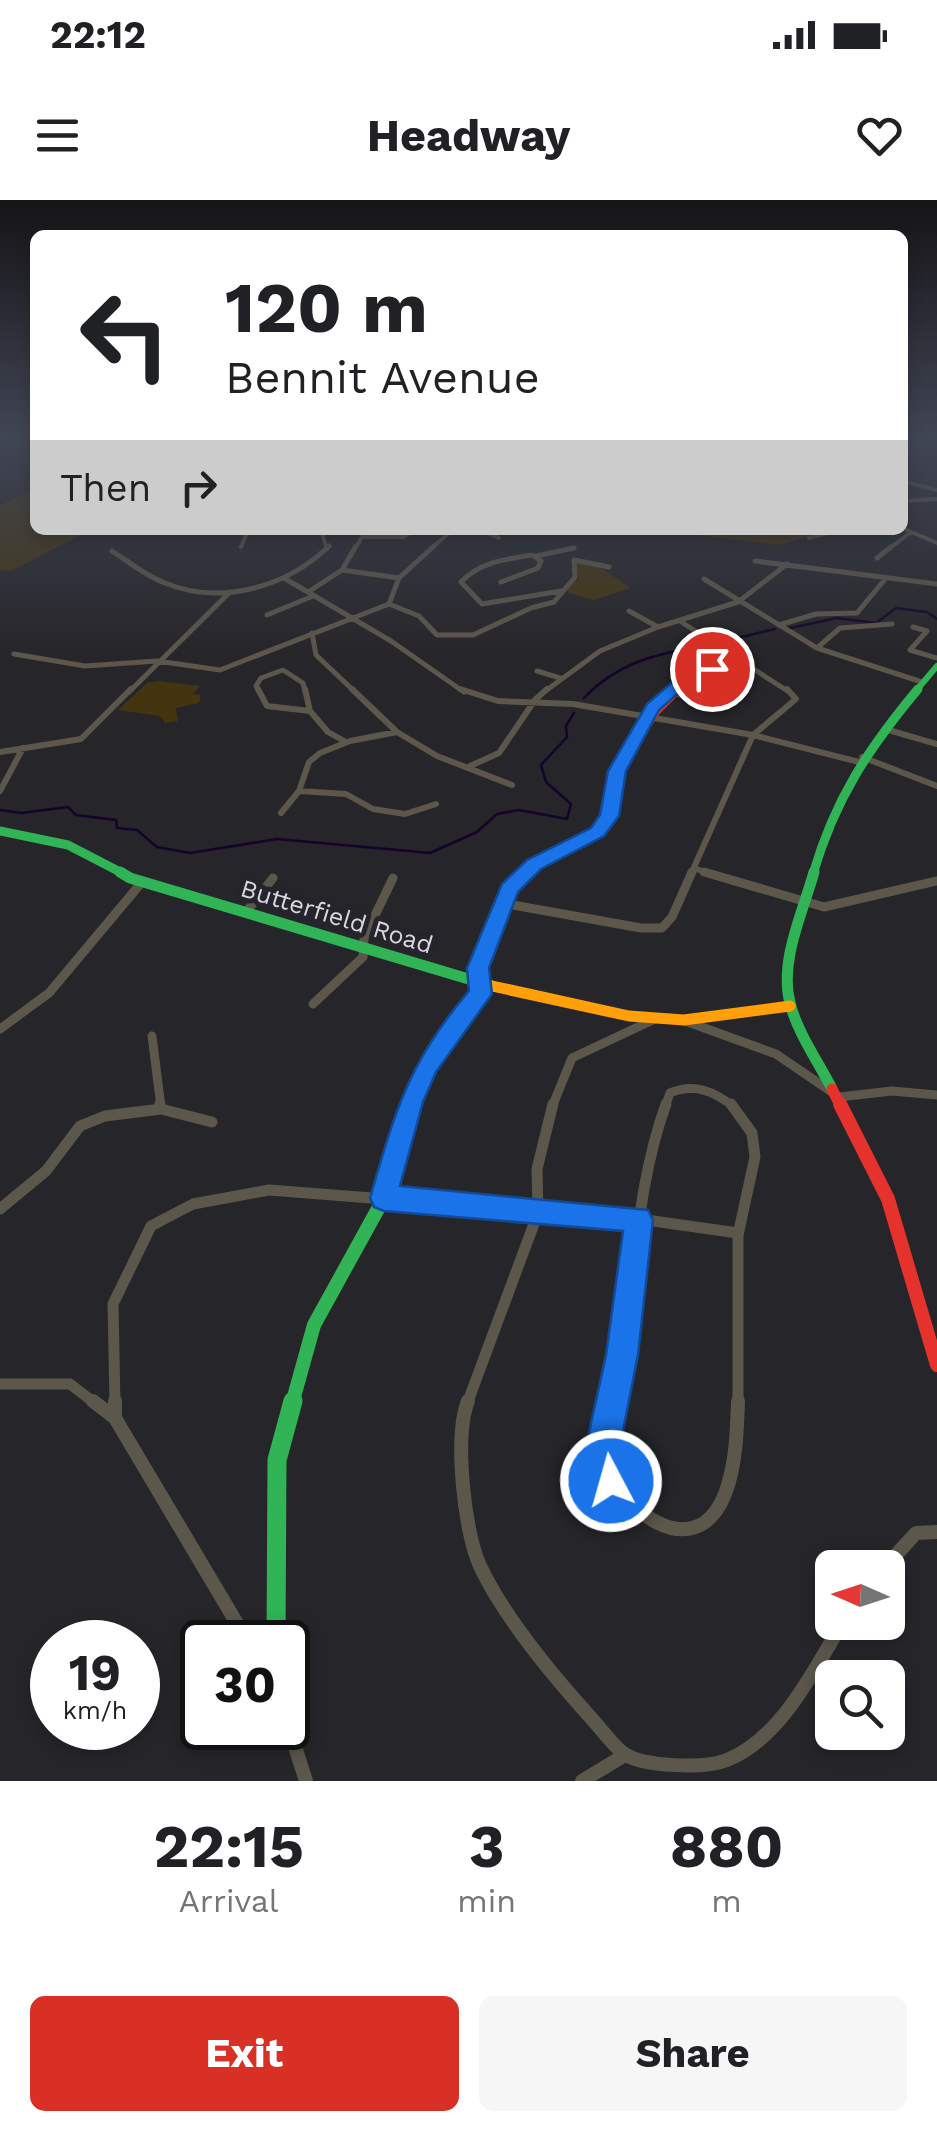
<!DOCTYPE html>
<html lang="en">
<head>
<meta charset="utf-8">
<style>
  :root { --surface:#fff; --page:#f6f6f6; --text:#202124; --muted:#757577; --accent:#d93025 }
  body { margin:0; font-family:"Work Sans",sans-serif; background:var(--page); color:var(--text); height:100vh; display:flex; flex-direction:column; font-size:38px; white-space:nowrap }
  * { box-sizing:border-box; margin:0 }
  p { font-size:32px; color:var(--muted) }
  .icon { flex:none; width:55px; height:55px; fill:none; stroke:currentColor; stroke-width:2; stroke-linecap:round; stroke-linejoin:round }
  .map { position:relative; height:1581px; overflow:hidden }
  .drawer { display:flex; flex-direction:column; background:var(--surface); flex:1 }
  .drawer>* { flex:none }
  .banner { position:absolute; left:30px; top:30px; width:878px; height:305px; border-radius:15px; box-shadow:0 5px 15px #0003; background:#fff; color:var(--text); overflow:hidden }
  .needle { width:65px; rotate:273deg }
  .controls { position:absolute; left:815px; top:1350px; display:grid; gap:20px }
  .controls a { display:grid; place-items:center; width:90px; height:90px; border-radius:15px; background:var(--surface); box-shadow:0 5px 15px #0003; font-size:50px }
  .speed { position:absolute; left:30px; top:1420px; display:flex; gap:20px; font-size:50px; font-weight:700; text-align:center }
  .speed>* { display:grid; place-content:center; width:130px; height:130px; border-radius:50%; background:var(--surface); box-shadow:0 5px 15px #0003; line-height:1 }
  .speed small { font-size:25px; font-weight:400 }
  .speed .limit { border:5px solid #111; border-radius:15px; background:#fff; color:#111 }
  .pin { position:absolute; display:grid; place-items:center; width:85px; height:85px; color:#fff; margin:-42px; border:5px solid #fff; border-radius:50%; box-shadow:0 2px 10px #0007 }
  .me { position:absolute; width:110px; margin:-55px; rotate:354deg; stroke-linejoin:round; filter:drop-shadow(0 0 8px #0008) }
  .turn { display:flex; align-items:center; gap:35px; height:210px; padding:0 30px; font-size:45px }
  .turn .icon { width:130px; height:130px; stroke-width:2.5 }
  .turn b { display:block; font-size:70px; line-height:85px }
  .then { display:flex; align-items:center; height:95px; padding:0 30px; background:#0003; gap:20px; font-size:38px }
  .eta { display:flex; justify-content:space-evenly; align-items:center; height:170px; text-align:center }
  .eta b { font-size:60px; font-weight:700; line-height:70px }
  .action { display:flex; gap:20px; margin-top:auto; padding:20px 30px }
  .action a { flex:1; height:115px; border-radius:15px; background:var(--accent); color:#fff; font-size:40px; font-weight:700; line-height:115px; text-align:center }
  .action a+a { background:var(--page); color:var(--text) }
  .status { display:flex; justify-content:space-between; align-items:center; height:70px; padding:0 50px; background:var(--surface); direction:ltr }
  .status svg { height:28px; fill:currentColor }
  header { display:flex; justify-content:space-between; align-items:center; height:130px; padding:0 30px; background:var(--surface); font-size:45px; font-weight:700 }
  .map>svg:first-child { display:block }
</style>
</head>
<body>
<div class="status"><b>22:12</b><svg viewBox="0 0 49 12"><path d="M0 12V9h3v3zM5 12V6h3v6zM10 12V3h3v9zM15 12V0h3v12zM26 1h20v11H26zM47 4h2v5h-2z"/></svg></div>
<header><svg class="icon" aria-label="menu" viewBox="0 0 24 24"><path d="M4 6h16M4 12h16M4 18h16"/></svg>Headway<svg class="icon" aria-label="heart" viewBox="0 0 24 24"><path d="M12 20l-8-8c-3-5 5-10 8-4 3-6 11-1 8 4z"/></svg></header>
<div class="map">
<svg width="937" height="1581" viewBox="0 0 937 1581">
  <rect width="100%" height="100%" fill="#262529"/>
  <path fill="#443511" d="M35 289V330H90L11 371 0 370V305Z
    M656 330H834L779 345Z
    M574 360 598 366 631 388 594 400 568 393V387L579 378Z
    M158 481 200 486 193 494 201 495 199 503 176 508 178 521 165 523 160 516 118 510 147 483Z"/>
  <g fill="none" stroke-linecap="round" stroke-linejoin="round">
    <path stroke="#14042b" stroke-width="2.5" d="M0 245 17 236
      M790 428 837 418 876 423 896 408 927 412 937 419
      M721 442 775 429
      M584 498C617 463 658 453 704 446
      M0 610 21 613 68 607 76 615 116 620 117 628 137 630 157 647 190 653 277 639 430 653 477 632 497 614 519 610 567 619 571 604 546 582 541 565 567 537 566 526 574 513"/>
    <path stroke="#5c574b" stroke-width="4" d="M902 281 937 290
      M902 301 937 299
      M902 328 937 343
      M321 330 327 349
      M482 330 499 338
      M809 338 838 330
      M241 347 248 330
      M355 349 362 337H403L414 330
      M431 349 452 330
      M570 349 574 348
      M889 349 911 332"/>
    <path stroke="#5c574b" stroke-width="5" d="M112 351C129 362 146 376 165 383 221 406 287 387 329 346
      M536 356 574 348
      M877 358 892 346
      M755 361 937 384
      M342 370 399 378
      M284 378 391 441 464 492
      M704 379 817 448 922 482
      M501 382 538 368 541 361 532 355C507 359 479 362 461 382L482 404 561 391
      M308 392 342 370 356 346
      M389 404 419 416 437 435H473L531 408 554 402 575 377 574 360 609 367
      M629 411 658 427
      M267 415 313 396
      M680 421 789 492
      M779 425 816 414 857 413 886 378
      M913 427 927 431 910 450 937 458
      M312 433 316 455 355 492
      M817 448 840 428 892 424
      M14 454 85 466 157 461 220 470 389 404 399 378 434 346
      M537 471 560 478
      M669 490 673 492
      M129 492 228 394
      M259 492 256 486 261 478 283 470 303 483 305 492
      M544 492 600 451 658 427 738 402 787 364"/>
    <path stroke="#5c574b" stroke-width="6" d="M258 489 267 506 310 511 305 489
      M352 489 397 532 437 556 512 585
      M460 489 498 501 573 504 753 535 859 562
      M669 490C693 501 715 507 740 495
      M310 511 328 532 346 542
      M885 529 937 544
      M0 552 81 539 131 489
      M862 557 937 586
      M470 566 499 553 535 500 547 489
      M0 591 23 548
      M299 591 346 594 373 609 405 614 436 604
      M281 613 299 591 309 562 320 553 350 541 397 532
      M696 669 712 674
      M691 674 753 535 796 499 787 489"/>
    <path stroke="#5c574b" stroke-width="9" d="M704 672 824 707 937 681
      M502 703 641 728H662L672 717 692 672
      M246 712 273 678
      M313 804 363 757 364 738 393 678
      M685 821 776 854 839 897 892 891 937 895
      M0 829 49 793 142 682
      M152 836 161 907
      M552 907 572 858 655 819
      M665 907 670 893C694 883 714 891 734 907"/>
    <path stroke="#5c574b" stroke-width="11" d="M160 904 161 909
      M731 904 752 933 755 957 738 1035V1204
      M0 1009 46 971 80 926 105 916 161 909 212 922
      M0 1184H70L96 1204
      M115 1204 113 1104 151 1026 193 1004 269 990 639 1019 738 1033
      M467 1204 538 1013 537 969 553 904
      M610 1204C636 1105 631 1001 666 904"/>
    <path stroke="#5c574b" stroke-width="14" d="M93 1201 115 1218 248 1442
      M115 1201V1218
      M468 1201C454 1236 464 1331 480 1366 505 1419 553 1476 592 1519 602 1530 612 1544 623 1553 642 1567 705 1569 727 1560 782 1538 814 1469 843 1422
      M610 1201C606 1219 601 1237 605 1255 616 1309 695 1369 725 1294 736 1265 737 1232 738 1201
      M884 1368 916 1333 937 1332
      M288 1525 306 1581
      M582 1581 625 1555"/>
    <path stroke="#30b455" stroke-width="6" d="M915 492 937 466"/>
    <path stroke="#30b455" stroke-width="9" d="M0 631 68 645 124 674
      M813 674C835 599 868 549 918 489"/>
    <path stroke="#30b455" stroke-width="11" d="M120 672 130 678 492 786
      M814 672C803 712 779 761 790 803 797 832 819 863 832 889
      M409 907 444 837 481 793 480 781"/>
    <path stroke="#30b455" stroke-width="14" d="M292 1204 314 1125 384 998 409 904"/>
    <path stroke="#30b455" stroke-width="19" d="M276 1442 277 1260 293 1201"/>
    <path stroke="#ff9f0a" stroke-width="11" d="M492 786 629 816 684 820 790 806"/>
    <path stroke="#e5322d" stroke-width="6" d="M675 492 704 474 740 461"/>
    <path stroke="#e5322d" stroke-width="9" d="M523 674 600 628 622 563 656 511 678 489"/>
    <path stroke="#e5322d" stroke-width="11" d="M480 781C483 740 496 702 525 672
      M832 889 841 907"/>
    <path stroke="#e5322d" stroke-width="14" d="M840 904 888 999 937 1165"/>
  </g>
  <linearGradient id="sky" x2="0" y2="1"><stop stop-color="#151417"/><stop offset="0.52" stop-color="#414654"/><stop offset="1" stop-color="#414654" stop-opacity="0"/></linearGradient>
  <rect width="937" height="457" fill="url(#sky)"/>
  <path fill="#1a73e8" stroke="#114b97" stroke-width="2.5" d="M707 466 720 469 686 486 659 510 626 571 619 616 604 636 541 669 518 692 489 768 492 794 436 872 423 902 400 986 648 1010 653 1020 638 1155 620 1246 628 1281 623 1293 611 1298 599 1293 586 1246 606 1155 623 1031 384 1011 374 1007 370 998C395 911 409 861 469 791L467 768 502 684 527 660 591 628 600 615 608 571 647 504 676 479Z"/>
  <g text-anchor="middle" stroke-width="10" stroke-linejoin="round" paint-order="stroke">
    <g font-size="25" fill="#d8d6dc" stroke="#25232b">
      <text transform="translate(337 716) rotate(17)" y="9">Butterfield Road</text>
    </g>
  </g>
</svg>
<div class="controls">
<a><svg class="needle" viewBox="-14 -14 28 28"><path d="M0-13l5 13h-10z" fill="#e53935"/><path d="M0 13l5-13h-10z" fill="#757577"/></svg></a>
<a><svg class="icon" aria-label="search" viewBox="0 0 24 24"><circle cx="10" cy="10" r="6"/><path d="M15 15l6 6"/></svg></a>
</div>
<div class="speed"><div>19<small>km/h</small></div><div class="limit">30</div></div>
<div class="pin" style="left:712px;top:469px;background:#d93025"><svg class="icon" aria-label="arrive" viewBox="0 0 24 24"><path d="M6 21V4h12l-3 4 3 4H6"/></svg></div>
<svg class="me" style="left:611px;top:1281px" viewBox="-20 -20 40 40"><circle r="17" fill="#1a73e8" stroke="#fff" stroke-width="3"/><path d="M0-11L8 9 0 5-8 9z" fill="#fff"/></svg>
<div class="banner">
<div class="turn"><svg class="icon" aria-label="left" viewBox="0 0 24 24"><path d="M17 20v-9H6M10 6l-5 5 5 5"/></svg><div><b>120 m</b>Bennit Avenue</div></div>
<div class="then">Then<svg class="icon" aria-label="right" viewBox="0 0 24 24"><path d="M7 20v-9h11M14 6l5 5-5 5"/></svg></div>
</div>
</div>
<section class="drawer">
<div class="eta">
<div><b>22:15</b><p>Arrival</p></div>
<div><b>3</b><p>min</p></div>
<div><b>880</b><p>m</p></div>
</div>
<div class="action"><a>Exit</a><a>Share</a></div>
</section>
</body>
</html>
